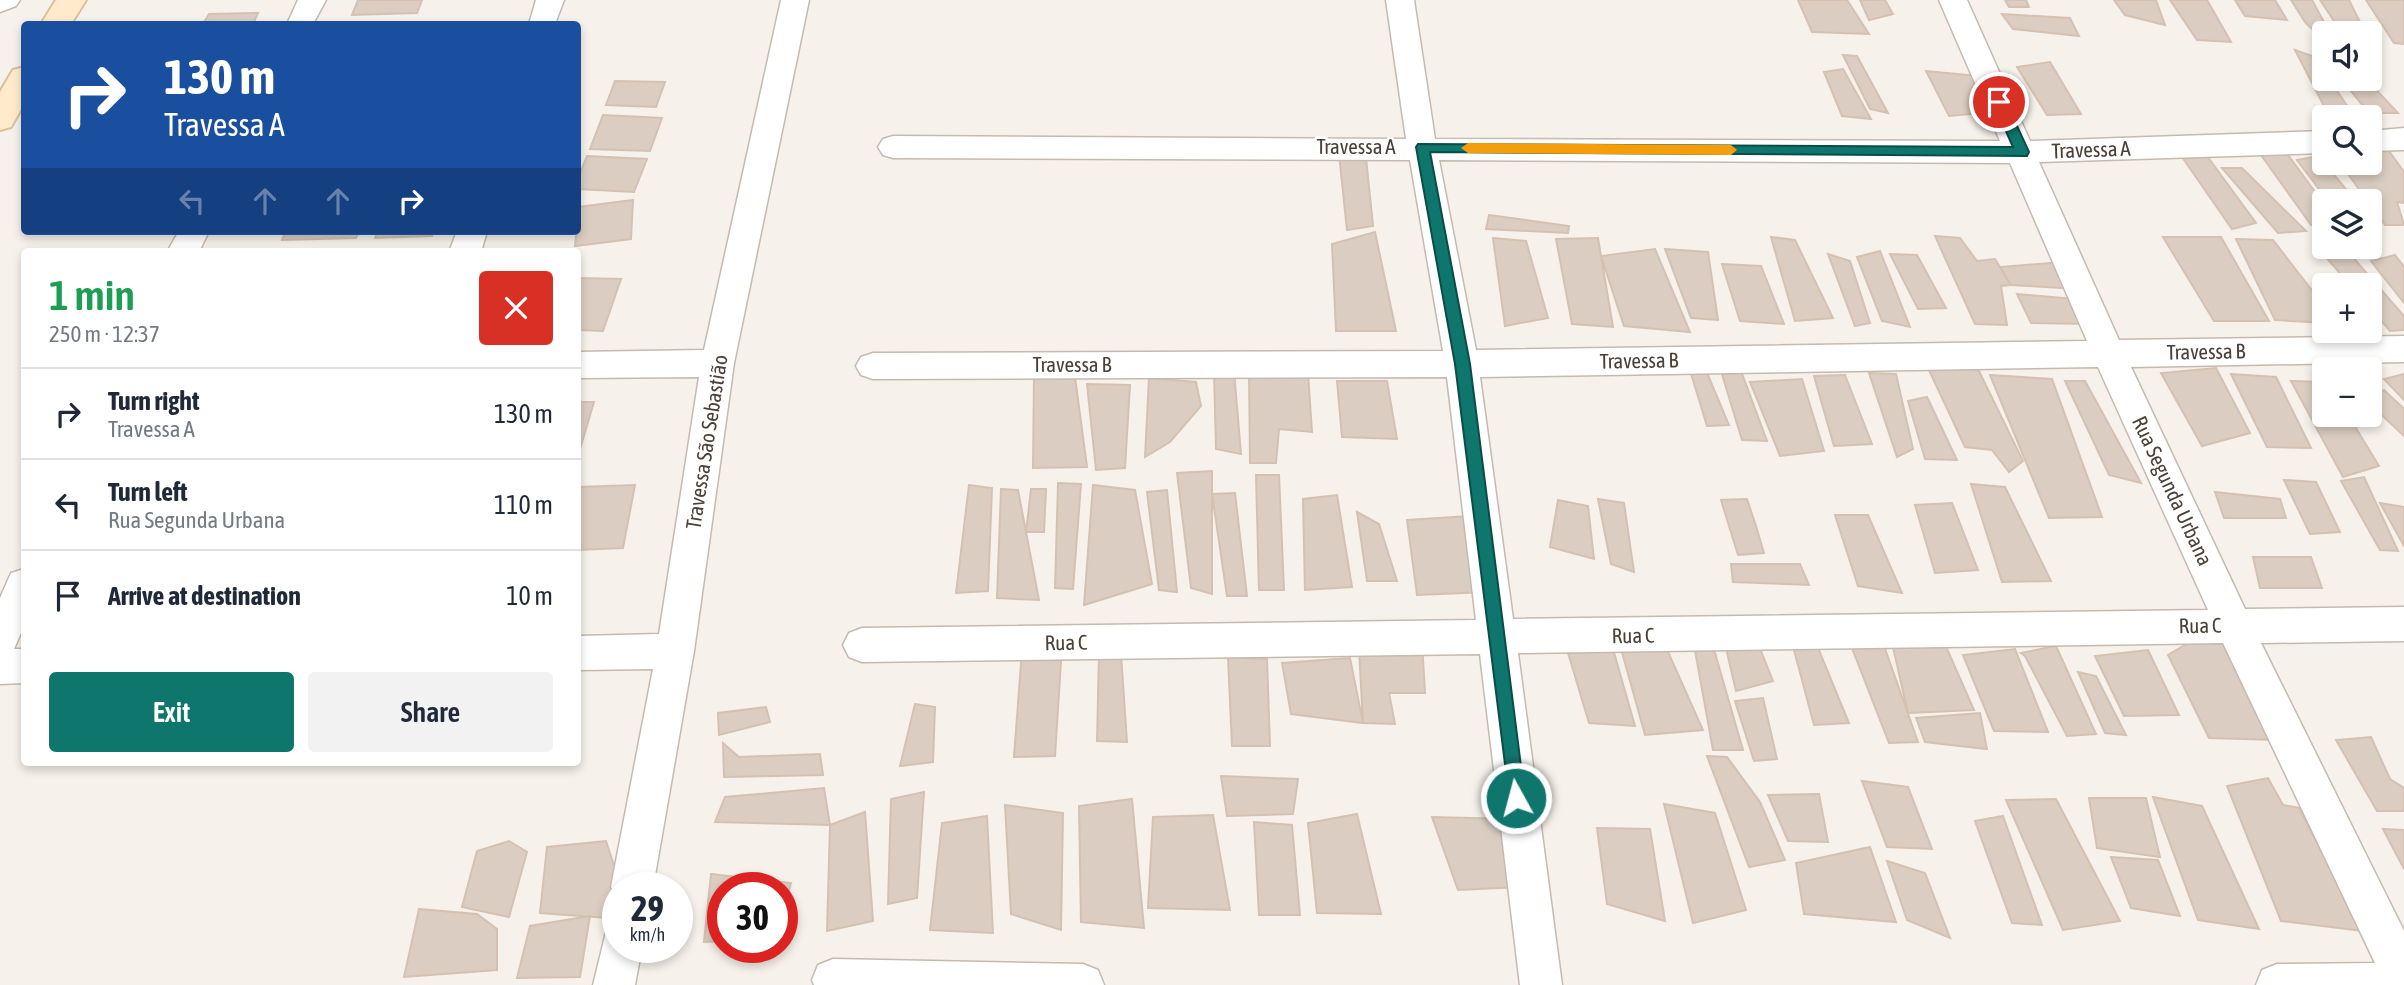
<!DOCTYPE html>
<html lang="en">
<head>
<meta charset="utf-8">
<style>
  :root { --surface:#fff; --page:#f2f2f3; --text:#1f2937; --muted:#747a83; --line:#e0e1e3; --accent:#0f766e }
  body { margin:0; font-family:"Asap Condensed",sans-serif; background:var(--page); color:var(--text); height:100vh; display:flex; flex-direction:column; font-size:26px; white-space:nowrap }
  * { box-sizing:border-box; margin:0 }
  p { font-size:23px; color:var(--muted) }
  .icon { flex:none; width:38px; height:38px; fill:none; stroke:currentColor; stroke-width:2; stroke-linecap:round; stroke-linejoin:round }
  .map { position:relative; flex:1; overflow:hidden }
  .sheet { position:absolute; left:21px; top:248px; width:560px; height:518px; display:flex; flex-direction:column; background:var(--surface); border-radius:7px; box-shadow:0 4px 10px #0003 }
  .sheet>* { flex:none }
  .banner { position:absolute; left:21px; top:21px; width:560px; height:214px; border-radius:7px; box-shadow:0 4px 10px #0003; background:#1a4fa0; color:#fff; overflow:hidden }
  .fabs { position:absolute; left:2312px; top:21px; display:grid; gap:14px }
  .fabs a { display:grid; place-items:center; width:70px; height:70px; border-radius:7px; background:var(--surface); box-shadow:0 4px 10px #0003; font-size:35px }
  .speed { position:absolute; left:602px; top:872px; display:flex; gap:14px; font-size:35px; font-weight:700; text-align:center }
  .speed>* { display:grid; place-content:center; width:91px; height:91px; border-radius:50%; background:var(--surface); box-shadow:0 4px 10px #0003; line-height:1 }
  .speed small { font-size:18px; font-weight:400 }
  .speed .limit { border:10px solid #d22; background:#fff; color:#111 }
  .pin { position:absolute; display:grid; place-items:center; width:60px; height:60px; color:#fff; margin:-30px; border:4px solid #fff; border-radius:50%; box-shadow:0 2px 7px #0007 }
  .me { position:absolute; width:77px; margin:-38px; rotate:353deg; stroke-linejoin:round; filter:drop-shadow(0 0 5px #0008) }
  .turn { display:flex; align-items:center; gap:24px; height:147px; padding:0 28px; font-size:32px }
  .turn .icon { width:91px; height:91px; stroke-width:2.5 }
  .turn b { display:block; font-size:49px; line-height:60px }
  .lanes { display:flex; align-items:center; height:66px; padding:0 28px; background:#0003; justify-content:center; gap:35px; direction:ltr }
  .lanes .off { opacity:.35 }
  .round { display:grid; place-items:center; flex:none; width:74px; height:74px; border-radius:7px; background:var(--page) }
  .summary { display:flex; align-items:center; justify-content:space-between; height:119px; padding:0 28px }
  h1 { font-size:42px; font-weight:600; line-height:52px; color:#1e9e55 }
  .primary-button { display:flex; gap:14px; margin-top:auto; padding:14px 28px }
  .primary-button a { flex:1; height:80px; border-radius:7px; background:var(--accent); color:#fff; font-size:28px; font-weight:600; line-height:80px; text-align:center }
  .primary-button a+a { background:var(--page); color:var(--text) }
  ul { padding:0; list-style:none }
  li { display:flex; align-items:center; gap:21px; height:91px; padding:0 28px; border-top:2px solid var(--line) }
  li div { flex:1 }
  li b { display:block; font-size:26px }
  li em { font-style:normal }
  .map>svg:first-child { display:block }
</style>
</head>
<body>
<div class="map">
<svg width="2404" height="985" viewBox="0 0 2404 985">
  <rect width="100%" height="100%" fill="#f6f1ea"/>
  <path fill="#dbcdc1" stroke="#d4c1b1" stroke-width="2" d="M358 0H422L417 13 352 15Z
    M1798 0H1847L1869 34 1812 32Z
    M1860 0H1885L1893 14 1869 20Z
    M2005 0H2026L2029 7H2009Z
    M2114 0H2156L2165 25 2125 15Z
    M2170 0H2207L2231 42 2197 40Z
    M2235 0H2275L2287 20 2245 16Z
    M2291 0H2312L2330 33H2324V41L2305 22Z
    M2320 0H2349L2362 26 2338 27Z
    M2366 0H2404V44L2394 43Z
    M258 13 253 24H203L209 14Z
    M2002 14 2070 18 2079 36 2013 29Z
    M2295 50 2318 58 2324 69V79H2329L2352 113 2326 110Z
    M1843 55 1857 56 1888 113 1870 109Z
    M2050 62 2081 114 2047 115 2017 67Z
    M1843 69 1871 119 1842 116 1824 72Z
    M1926 71 1977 76 1994 112 1949 116Z
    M2341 79H2366L2398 113H2369Z
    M615 81 665 82 656 107 606 105Z
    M603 115 662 118 650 151 590 149Z
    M2389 151 2404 172V203L2397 202 2404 225H2385L2340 163H2370V152Z
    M1339 154 1366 158 1373 226 1347 230Z
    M2261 155H2288L2324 204V225H2311Z
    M587 156 647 159 634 192 578 189V178Z
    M2207 156 2256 223 2232 229 2182 157Z
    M2319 156 2324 163 2356 201H2328L2297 160Z
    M2222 168H2242L2306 231 2278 233Z
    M633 200 631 239 575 246 579 207Z
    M1489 215 1569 226 1568 233 1486 229Z
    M286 231H359L356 238 282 240Z
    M378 231H434L432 236 375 238Z
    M1375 232 1396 331H1336L1332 244Z
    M1935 236 1960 238 1977 261 1995 259 2011 285 2001 286 2007 325 1975 324Z
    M1771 237 1795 240 1833 318 1795 321Z
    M2163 237H2221L2269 321H2214Z
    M1493 238 1526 241 1548 318 1505 326Z
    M1598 238 1613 327 1572 324 1556 239Z
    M2236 239 2273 240 2324 306V323L2275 320Z
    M2325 247H2344L2404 316V330L2390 331 2370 308V285H2350L2319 249Z
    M1655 249 1690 332 1624 326 1601 256Z
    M1665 249 1708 252 1718 320 1691 318Z
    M1880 251 1910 327 1882 321 1857 257Z
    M1828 254 1850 261 1870 323 1855 326Z
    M1890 254 1917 255 1946 308 1918 309Z
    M2395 255 2404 267V303L2371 261Z
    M2063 262 2078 289 2011 285 2000 267Z
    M1722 264 1761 266 1784 324 1740 321Z
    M578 278 621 279 603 331 578 330Z
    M2017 294 2074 299 2088 324 2031 323Z
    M1689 367 1705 368 1729 425 1707 426Z
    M1928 368 1978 369 2023 461 2009 472 1992 450 1965 447Z
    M2216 368 2250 433 2202 446 2161 373Z
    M1234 371 1241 454 1216 449 1214 372Z
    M1721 371H1741L1767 441 1742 440Z
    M1034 373 1075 377 1087 467 1033 468Z
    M1249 373H1308L1312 432 1279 429 1276 463H1250Z
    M1869 373 1896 374 1913 449 1897 457Z
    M2231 374 2276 377 2311 448 2267 447Z
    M2404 374V400L2384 379Z
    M1845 375 1872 444 1834 446 1814 376Z
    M1990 375 2052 379 2102 517 2049 518Z
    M1149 378 1196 382 1201 406 1170 442 1145 457Z
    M1802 379 1824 451 1780 456 1750 382Z
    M1337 381H1387L1397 439 1342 437Z
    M2065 381H2085L2141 483 2109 475Z
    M2291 381 2324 382V415H2348L2379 466 2343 477Z
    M1087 384 1130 385 1125 468 1096 470Z
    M2384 390 2404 409V436L2370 404V398Z
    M1927 397 1957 460 1925 459 1908 401Z
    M578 402H594L578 456Z
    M1212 471V594L1191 588 1177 473Z
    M1256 475H1279L1284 590H1259Z
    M2364 477 2398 551 2380 550 2341 481Z
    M2284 480 2316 482 2340 532 2310 534Z
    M1058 483 1081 484 1073 589 1055 588Z
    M1971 484 2005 487 2051 581 2002 582Z
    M635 485 623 548 578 550V487Z
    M969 485 992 488 988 591 956 593Z
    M1093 485 1135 490 1152 584 1084 605Z
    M1001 489 1018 490 1039 600 997 598Z
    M1031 489H1046L1044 532H1026Z
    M1167 490 1177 592 1159 590 1147 492Z
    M2215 492 2280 499 2286 518H2224Z
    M1235 493 1247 596H1227L1212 494Z
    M1337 495 1352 587 1305 590 1303 499Z
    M1598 499 1624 503 1634 572 1611 564Z
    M1747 499 1756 526 1764 553 1738 555 1721 500Z
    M1558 500 1588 506 1594 559 1550 547Z
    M1952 503 1978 570 1935 573 1915 505Z
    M2380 503 2404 507V546Z
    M1357 512 1379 524 1397 581H1367Z
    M1835 515H1868L1902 593 1858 586Z
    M1470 516 1487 592 1417 595 1407 520Z
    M2253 557H2311L2322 588H2260Z
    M1731 564H1800L1809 585 1733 582Z
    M2197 638 2234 644 2275 740 2209 738 2168 655Z
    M1791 639 1816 643 1849 723 1814 725Z
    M1757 641 1773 681 1736 691 1725 644Z
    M1422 642 1425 693H1389L1395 724 1363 723 1359 649Z
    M1944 642 1974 710 1908 713 1892 643Z
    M1850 643H1883L1918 742 1889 743Z
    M1620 645H1665L1703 730 1645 735Z
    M1694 645 1713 646 1743 750H1713Z
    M1062 646 1055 756 1014 757 1022 650Z
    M1566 646 1613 649 1635 726 1589 723Z
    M2056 646 2096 734 2067 736 2025 656 2021 653Z
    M2015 649 2048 732 1994 731 1963 655Z
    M2148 650 2179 715 2124 716 2095 656Z
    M1121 654 1127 742 1097 741 1099 655Z
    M1228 657 1267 659 1270 746H1232Z
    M1350 658 1363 723 1291 714 1282 663Z
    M2078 672 2096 676 2126 735 2105 733Z
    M1763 698 1777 759 1754 761 1735 701Z
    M915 704 935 707 933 762 900 766Z
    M766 707 770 722 719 735 718 713Z
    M1980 713 1987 749 1925 742 1916 718Z
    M2371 737 2390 779 2404 788V811H2377L2336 740Z
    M723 743 739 757 820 754 823 775 724 777Z
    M1707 756 1727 757 1760 802 1785 860 1749 867Z
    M1221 776 1298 779 1293 814 1227 816Z
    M2268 778 2283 805 2299 808 2363 931 2281 921 2227 786Z
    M1862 781 1908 787 1932 849 1887 847Z
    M824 788 830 825 715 822 725 797Z
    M924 792 917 898 888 904 891 799Z
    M1819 794 1828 842 1788 841 1768 795Z
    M2153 797 2202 806 2259 929 2198 920Z
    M2089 798H2146L2160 857 2097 848Z
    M1132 799 1144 928 1081 922 1079 806Z
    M2056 799 2120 921 2063 930 2006 800Z
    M1664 804 1715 813 1746 910 1693 923Z
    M1005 805 1063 813 1061 930 1011 914Z
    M865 812 873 921 827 931 830 825Z
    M1357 814 1381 914 1317 913 1308 823Z
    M1213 815 1230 910 1148 908 1153 817Z
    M987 816 993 933 930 930 942 823Z
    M2003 816 2042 925 2012 923 1975 821Z
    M1432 817 1510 819 1520 887 1458 890Z
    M1254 822 1292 825 1300 915H1259Z
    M1597 828 1650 829 1665 921 1607 904Z
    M2383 829 2404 830V869Z
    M509 841 527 852 509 917 462 907 477 851Z
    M606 841 618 878 608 918 540 913 547 847Z
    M1870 847 1896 922 1804 914 1796 863Z
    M2111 857 2158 860 2180 916 2131 908Z
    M1887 861 1925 873 1950 938 1907 920Z
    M711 874 791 883 782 914V887H723V941L704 942Z
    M419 909 477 914 497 929V970L404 977Z
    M590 916 580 977 517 978 530 926Z"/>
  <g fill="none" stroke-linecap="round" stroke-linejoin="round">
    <g stroke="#c5baaf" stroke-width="3">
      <path id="street" d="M0 0H20L16 6 0 12Z
        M298 0H326L313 24H287Z
        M536 0H564L555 24H529Z
        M781 0H809L734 363 694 651 653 887H618V902L611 887 653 669 578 670V636L659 634 699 377 578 378V352L704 350Z
        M1386 0H1414L1435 139 2000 141 1939 0H1967L2030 141 2324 131V153L2039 162 2119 340 2404 336V362L2131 367 2245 609 2404 607V641L2261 643 2404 931V985H2256L2262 970 2277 964 2375 963 2223 643 1518 653 1562 985H1520L1480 654 862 662 849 657 843 645 849 633 862 628 1476 620 1447 377 873 379 861 375 856 366 861 357 873 353 1443 351 1410 160 893 158 883 155 878 147 883 139 893 136 1406 139ZM1439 160 2010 163 2087 341 1476 350ZM2098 367 2208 610 1513 619 1480 377Z
        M2404 128V150L2370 151V131Z
        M179 231H209L199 252H167Z
        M457 231H487L481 252H449Z
        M24 569V626L14 649H24V683L0 684V598L11 573Z
        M618 927V947H642L635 985H593L606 932Z
        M833 959 1083 964 1098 970 1104 985H814L812 980 818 965Z"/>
    </g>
    <g stroke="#dbc199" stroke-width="4">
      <path id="secondary" d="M56 0H86L71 24H41Z
        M24 67V104L11 127 0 130V92L13 70Z"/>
    </g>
    <use href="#street" fill="#fff" fill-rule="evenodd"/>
    <use href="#secondary" fill="#ffebcb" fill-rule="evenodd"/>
  </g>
  <path fill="#0f766e" stroke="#0a4d48" stroke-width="2" d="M1999 97 2006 102 2029 152 2027 156 1430 152 1470 364 1525 798 1523 804 1516 807 1510 804 1455 364 1416 147 1418 144 2013 147 1993 102Z"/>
  <path fill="#f59e0b" d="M1468 143 1731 145 1737 150 1731 155 1468 153 1461 148Z"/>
  <g text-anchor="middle" stroke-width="5" stroke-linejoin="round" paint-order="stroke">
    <g font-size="21" fill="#4a4037" stroke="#fff">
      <text x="1356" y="154">Travessa A</text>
      <text transform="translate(2091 150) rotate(-2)" y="7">Travessa A</text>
      <text transform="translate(2206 352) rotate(-1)" y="7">Travessa B</text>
      <text transform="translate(1639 361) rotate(-1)" y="7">Travessa B</text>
      <text x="1072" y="372">Travessa B</text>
      <text transform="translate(707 442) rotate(-81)" y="7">Travessa São Sebastião</text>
      <text transform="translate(2172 491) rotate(65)" y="7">Rua Segunda Urbana</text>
      <text transform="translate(2200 626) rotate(-1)" y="7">Rua C</text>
      <text transform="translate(1633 636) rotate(-1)" y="7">Rua C</text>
      <text transform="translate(1066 643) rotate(-1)" y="7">Rua C</text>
    </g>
  </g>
</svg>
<div class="fabs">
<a><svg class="icon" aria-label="sound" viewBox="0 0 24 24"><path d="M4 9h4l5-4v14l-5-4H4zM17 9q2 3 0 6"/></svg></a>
<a><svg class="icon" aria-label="search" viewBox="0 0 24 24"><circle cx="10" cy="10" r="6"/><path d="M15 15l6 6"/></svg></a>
<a><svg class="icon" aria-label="layers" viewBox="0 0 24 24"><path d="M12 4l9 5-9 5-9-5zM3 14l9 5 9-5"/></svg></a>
<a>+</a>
<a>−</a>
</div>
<div class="speed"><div>29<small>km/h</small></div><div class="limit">30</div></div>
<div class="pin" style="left:1999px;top:102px;background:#d93025"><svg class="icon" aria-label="arrive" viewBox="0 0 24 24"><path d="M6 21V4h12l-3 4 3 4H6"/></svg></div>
<svg class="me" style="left:1516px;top:798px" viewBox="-20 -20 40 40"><circle r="17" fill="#0f766e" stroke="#fff" stroke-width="3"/><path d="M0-11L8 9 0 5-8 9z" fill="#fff"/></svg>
<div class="banner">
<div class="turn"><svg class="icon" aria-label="right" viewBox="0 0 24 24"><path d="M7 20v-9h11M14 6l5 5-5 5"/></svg><div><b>130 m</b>Travessa A</div></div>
<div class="lanes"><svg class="icon off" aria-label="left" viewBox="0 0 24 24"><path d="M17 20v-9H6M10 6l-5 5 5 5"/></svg><svg class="icon off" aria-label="ahead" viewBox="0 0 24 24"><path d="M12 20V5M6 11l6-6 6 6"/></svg><svg class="icon off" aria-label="ahead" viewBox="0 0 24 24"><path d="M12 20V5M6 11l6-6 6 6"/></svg><svg class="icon" aria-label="right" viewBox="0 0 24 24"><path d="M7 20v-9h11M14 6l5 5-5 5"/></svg></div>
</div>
<section class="sheet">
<div class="summary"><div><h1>1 min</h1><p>250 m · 12:37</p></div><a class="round" style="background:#d93025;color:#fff"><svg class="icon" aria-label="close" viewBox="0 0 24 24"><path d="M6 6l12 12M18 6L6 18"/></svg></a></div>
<ul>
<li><svg class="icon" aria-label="right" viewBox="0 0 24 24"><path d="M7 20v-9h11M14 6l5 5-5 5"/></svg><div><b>Turn right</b><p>Travessa A</p></div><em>130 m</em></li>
<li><svg class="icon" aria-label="left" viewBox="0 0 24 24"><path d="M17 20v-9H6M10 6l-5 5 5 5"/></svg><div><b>Turn left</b><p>Rua Segunda Urbana</p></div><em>110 m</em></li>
<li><svg class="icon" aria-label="arrive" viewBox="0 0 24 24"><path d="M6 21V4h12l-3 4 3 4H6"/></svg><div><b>Arrive at destination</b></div><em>10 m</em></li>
</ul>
<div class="primary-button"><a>Exit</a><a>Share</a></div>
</section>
</div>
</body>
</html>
